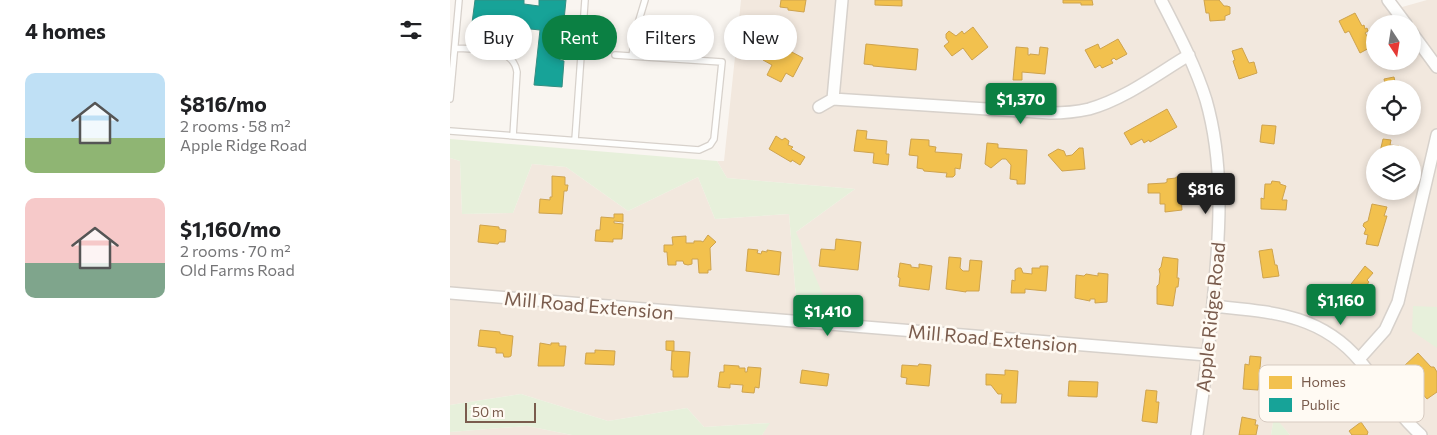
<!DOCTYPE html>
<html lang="en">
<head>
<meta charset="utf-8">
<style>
	body { margin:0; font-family:Commissioner,sans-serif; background:#f2f2f2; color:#202124; height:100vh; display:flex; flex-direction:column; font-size:19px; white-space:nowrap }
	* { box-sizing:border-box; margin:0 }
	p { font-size:16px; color:#757577 }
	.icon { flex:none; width:28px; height:28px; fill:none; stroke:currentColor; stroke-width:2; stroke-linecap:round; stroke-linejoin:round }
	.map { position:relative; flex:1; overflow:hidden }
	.details { display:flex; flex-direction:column; background:#fff; width:450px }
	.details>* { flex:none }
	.banner { position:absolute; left:15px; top:15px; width:475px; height:45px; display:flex; gap:10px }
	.needle { width:32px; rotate:168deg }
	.controls { position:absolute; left:916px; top:15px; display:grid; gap:10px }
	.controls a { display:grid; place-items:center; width:55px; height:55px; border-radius:50%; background:#fff; box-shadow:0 2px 8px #0003; font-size:25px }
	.scale { position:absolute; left:15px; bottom:12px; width:71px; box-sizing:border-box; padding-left:5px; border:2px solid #7a5c4d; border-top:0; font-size:14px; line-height:18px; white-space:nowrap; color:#7a5c4d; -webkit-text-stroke:4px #fffaf3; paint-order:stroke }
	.price { position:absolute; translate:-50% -42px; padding:0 11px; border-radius:5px; background:#0b8043; color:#fff; font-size:16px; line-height:32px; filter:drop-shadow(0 1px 2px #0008) }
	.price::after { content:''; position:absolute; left:50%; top:30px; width:15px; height:11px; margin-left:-8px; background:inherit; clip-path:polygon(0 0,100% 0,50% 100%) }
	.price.on { background:#222; color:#fff }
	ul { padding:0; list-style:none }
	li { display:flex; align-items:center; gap:15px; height:125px; padding:0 25px }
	li span { display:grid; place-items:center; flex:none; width:140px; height:100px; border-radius:10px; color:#555 }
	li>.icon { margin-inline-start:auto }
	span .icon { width:60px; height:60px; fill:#fffc; stroke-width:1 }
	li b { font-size:21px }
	h2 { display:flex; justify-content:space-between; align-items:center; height:60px; padding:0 25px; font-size:21px }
	.pill { padding:0 18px; border-radius:22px; background:#fff; box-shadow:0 2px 8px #0003; font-size:18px; line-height:45px }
	.pill.on { background:#0b8043; color:#fff }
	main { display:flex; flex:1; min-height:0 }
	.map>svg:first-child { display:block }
</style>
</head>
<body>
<main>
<section class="details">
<h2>4 homes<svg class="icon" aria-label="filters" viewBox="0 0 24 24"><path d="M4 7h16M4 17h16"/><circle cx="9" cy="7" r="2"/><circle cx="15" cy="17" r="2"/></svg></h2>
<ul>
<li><span style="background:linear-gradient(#bfe0f5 65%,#8fb573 0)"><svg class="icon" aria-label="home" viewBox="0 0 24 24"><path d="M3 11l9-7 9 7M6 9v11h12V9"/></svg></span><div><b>$816/mo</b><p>2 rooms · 58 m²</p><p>Apple Ridge Road</p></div></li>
<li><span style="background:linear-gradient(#f6c9c9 65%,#7fa58c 0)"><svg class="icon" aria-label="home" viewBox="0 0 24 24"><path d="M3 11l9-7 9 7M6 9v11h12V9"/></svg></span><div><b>$1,160/mo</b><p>2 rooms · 70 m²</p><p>Old Farms Road</p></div></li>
</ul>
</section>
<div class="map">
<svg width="987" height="435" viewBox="0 0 987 435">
	<rect width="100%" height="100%" fill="#f9f5f0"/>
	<path fill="#f2e8de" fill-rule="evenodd" d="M 291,0 L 945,0 L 945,9 L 977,0 L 987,0 L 987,435 L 840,435 L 824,417 L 821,435 L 312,435 L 319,423 L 254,427 L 237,408 L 158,421 L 71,394 L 0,405 L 0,158 L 10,161 L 12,214 L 63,213 L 82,164 L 116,167 L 178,211 L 248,177 L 265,219 L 339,214 L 348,322 L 346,232 L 405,189 L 277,178 L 267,161 L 274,161 ZM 925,24 L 962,24 L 962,61 L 925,61 ZM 925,89 L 962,89 L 962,126 L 925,126 ZM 925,154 L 962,154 L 962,191 L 925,191 Z
		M 77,426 L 122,435 L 0,435 L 0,432 Z"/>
	<path fill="#e7f0db" d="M 0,139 L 267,161 L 277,178 L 405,189 L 346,232 L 386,325 L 348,322 L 339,214 L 265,219 L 248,177 L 178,211 L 116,167 L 82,164 L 63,213 L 12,214 L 10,161 L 0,158 Z
		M 963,306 L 987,307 L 987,348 L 962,331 Z
		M 71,394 L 158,421 L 237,408 L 254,427 L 320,423 L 312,435 L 122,435 L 77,426 L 0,432 L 0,405 Z
		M 824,416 L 840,435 L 821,435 Z"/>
	<path fill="#f2c14e" stroke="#cea34e" d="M 331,0 L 356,0 L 354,12 L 338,10 L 338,8 L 330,7 Z
		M 425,0 L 452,0 L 452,6 L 425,5 Z
		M 613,0 L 642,0 L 643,5 L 631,5 L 631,3 L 613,3 Z
		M 754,0 L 769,0 L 774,6 L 777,6 L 780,7 L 780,14 L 775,16 L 775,20 L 760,21 L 759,13 L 756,13 Z
		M 905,13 L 912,26 L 914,25 L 915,29 L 917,28 L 918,31 L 915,33 L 918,37 L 923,37 L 925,42 L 923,46 L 910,53 L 899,31 L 895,33 L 889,21 Z
		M 523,27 L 538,47 L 522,60 L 513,48 L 502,56 L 494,46 L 499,42 L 496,38 L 496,34 L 499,31 L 506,36 L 512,31 L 514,34 Z
		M 668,39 L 677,54 L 666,60 L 664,58 L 661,60 L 663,63 L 652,68 L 650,65 L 645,68 L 635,50 L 648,44 L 650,49 Z
		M 323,42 L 353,58 L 343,77 L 336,73 L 331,82 L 317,75 L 322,65 L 313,60 Z
		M 416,44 L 468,49 L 466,70 L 423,66 L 423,65 L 414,64 Z
		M 566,47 L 578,48 L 578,55 L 580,55 L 580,54 L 589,55 L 590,47 L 598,48 L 595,74 L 572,72 L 572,80 L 563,80 Z
		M 792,48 L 799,63 L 804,62 L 807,73 L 789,79 L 783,61 L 785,60 L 782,51 Z
		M 944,77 L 946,86 L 950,85 L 951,89 L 936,89 L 934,79 Z
		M 717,109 L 727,127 L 700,142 L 699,140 L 694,143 L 692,139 L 681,145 L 674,133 Z
		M 812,125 L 826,126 L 824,144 L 810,142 Z
		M 407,130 L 417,131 L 416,139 L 437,141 L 436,154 L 439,154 L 438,165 L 423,163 L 424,153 L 404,151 Z
		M 326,136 L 332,140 L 335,138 L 339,141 L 338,145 L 343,147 L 341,149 L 355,157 L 350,165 L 342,160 L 341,162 L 319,149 Z
		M 461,139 L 479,140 L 479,146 L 486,147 L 485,152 L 512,154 L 510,169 L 505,168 L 505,175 L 503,177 L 496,177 L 497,173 L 474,171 L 473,169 L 467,168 L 468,156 L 459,155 Z
		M 933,139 L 941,140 L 940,145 L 949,146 L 948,154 L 930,152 Z
		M 537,143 L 548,144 L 548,148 L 577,150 L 575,184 L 567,184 L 567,180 L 560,179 L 561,165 L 556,159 L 552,159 L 541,168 L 535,164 Z
		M 629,148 L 633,148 L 635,169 L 612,171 L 598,155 L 608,149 L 614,151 L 616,156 L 622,155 Z
		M 102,176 L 115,177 L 115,185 L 118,185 L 117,191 L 114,191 L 112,214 L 89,213 L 90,199 L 100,200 L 100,197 L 102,197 Z
		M 726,177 L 735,177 L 735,190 L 733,190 L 733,197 L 731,197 L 732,210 L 715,212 L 715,204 L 710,204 L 710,193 L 698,193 L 698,184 L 715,183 L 717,182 L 717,179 L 726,178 Z
		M 822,181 L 830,182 L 830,184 L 836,186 L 832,200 L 837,200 L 836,210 L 811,209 L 811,198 L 814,199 L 815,184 L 821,184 Z
		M 922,204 L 937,207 L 934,216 L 937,216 L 928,246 L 916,244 L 918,235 L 914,234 L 916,229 L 913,226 L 914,223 L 918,221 Z
		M 164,214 L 173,214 L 173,222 L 164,221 L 164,223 L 173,224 L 172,239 L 163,239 L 163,242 L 145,241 L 146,230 L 150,230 L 151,217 L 164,218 Z
		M 30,225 L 49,227 L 49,229 L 56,230 L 55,242 L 49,242 L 48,244 L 28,242 Z
		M 258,235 L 266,242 L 260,248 L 261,270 L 258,270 L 258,273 L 249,273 L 248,259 L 242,259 L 242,264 L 238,265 L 234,264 L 233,261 L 226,261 L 226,265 L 218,265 L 217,252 L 214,252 L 214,245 L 223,245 L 222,237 L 236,236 L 236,243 L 244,243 L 244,241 L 251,241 L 253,242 Z
		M 386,239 L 411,242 L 408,270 L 369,266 L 371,249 L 385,250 Z
		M 298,249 L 308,250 L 307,253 L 311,254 L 312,251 L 317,252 L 317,250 L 331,252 L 329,275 L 296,271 Z
		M 822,249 L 825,265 L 827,265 L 829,276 L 813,278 L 809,251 Z
		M 499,257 L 511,258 L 510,268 L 513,271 L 519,271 L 520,260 L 532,261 L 529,291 L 516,291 L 516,292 L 496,289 Z
		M 713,257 L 728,259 L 727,278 L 729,278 L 728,287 L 726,287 L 723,306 L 707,304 L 707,286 L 709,284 L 710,274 L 709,269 L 711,267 Z
		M 450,263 L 461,265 L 461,267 L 469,268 L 469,264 L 482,266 L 479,290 L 449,286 L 450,278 L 448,277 Z
		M 590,266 L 598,266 L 596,291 L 575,289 L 575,293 L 561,293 L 562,280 L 565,281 L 565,270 L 568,268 L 571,268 L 573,273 L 582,274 L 582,268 L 590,268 Z
		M 915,266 L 923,273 L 917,280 L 919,282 L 909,296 L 898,288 Z
		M 648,273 L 658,274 L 657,302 L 645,303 L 645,299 L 640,299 L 640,301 L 625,298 L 626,275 L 634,276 L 636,274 L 648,276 Z
		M 894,288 L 905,298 L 898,307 L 886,298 Z
		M 30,330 L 50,332 L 50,334 L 63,336 L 61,356 L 59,357 L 54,357 L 53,353 L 46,353 L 46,348 L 28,346 Z
		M 216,341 L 224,341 L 224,351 L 216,350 Z
		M 90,343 L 101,345 L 101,343 L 109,343 L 109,346 L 116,346 L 114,366 L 88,366 Z
		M 145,350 L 165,351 L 164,365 L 135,364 L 136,353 L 145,353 Z
		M 222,351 L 240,352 L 238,377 L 223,377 L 223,370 L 221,370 Z
		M 968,353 L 981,367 L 984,367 L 987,372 L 987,392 L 977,399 L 970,391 L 972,389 L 964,379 L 966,377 L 962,374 L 959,377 L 953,370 L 954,369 L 953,367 Z
		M 800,356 L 811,357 L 808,390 L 793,389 L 795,364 L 799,365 Z
		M 469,364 L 481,365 L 479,386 L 456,384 L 457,378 L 451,377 L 452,365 L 468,366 Z
		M 274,365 L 289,366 L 289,368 L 295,368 L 295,372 L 297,372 L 298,367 L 311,368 L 309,388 L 305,387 L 304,393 L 292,392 L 293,385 L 280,384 L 280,388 L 268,387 L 270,372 L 274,372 Z
		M 352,370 L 379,374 L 377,386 L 350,383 Z
		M 555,370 L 568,371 L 566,403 L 551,403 L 552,394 L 548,394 L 541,385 L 536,385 L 536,374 L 555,375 Z
		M 619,381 L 648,382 L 647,397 L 618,396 Z
		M 696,390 L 707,391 L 706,402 L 709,402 L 707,423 L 692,421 Z
		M 792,417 L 806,420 L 805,425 L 808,425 L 806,435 L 789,435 Z
		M 911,422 L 918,432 L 917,435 L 902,435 L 899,431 Z"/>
	<path fill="#17a398" stroke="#358e82" d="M 25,0 L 74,0 L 74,4 L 89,6 L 89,0 L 116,0 L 110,60 L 114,61 L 112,87 L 84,85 L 90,30 L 22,23 Z
		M 227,25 L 242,25 L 241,31 L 252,31 L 251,44 L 239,44 L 239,41 L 227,40 Z"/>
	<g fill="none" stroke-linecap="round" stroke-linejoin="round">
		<defs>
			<path id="service" d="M 5,48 C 26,50 63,45 67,72 L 63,136
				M 182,56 L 186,30 L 195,0
				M 0,99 L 9,0
				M 0,131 L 249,150 L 260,145 L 264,139 L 272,62 L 165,55
				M 125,140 L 135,0"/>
			<path id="minor" d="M 711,0 C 728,33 745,65 756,100 C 774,163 770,228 764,292 C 760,340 754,388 747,435
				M 938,0 L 956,24
				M 962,33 L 987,67
				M 383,99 L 600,113 C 613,113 626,112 639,109 C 675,99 707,74 739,55
				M 369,107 L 383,99 L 392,0
				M 0,293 L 757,355
				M 763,306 C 819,312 870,313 910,361 C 930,385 947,414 971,435
				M 909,359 L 935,330 L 948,302 L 987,135"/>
		</defs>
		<use href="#service" stroke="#d7d1cb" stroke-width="8"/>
		<use href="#minor" stroke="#d7d1cb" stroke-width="14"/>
		<use href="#service" stroke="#fefefd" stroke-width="5.5"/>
		<use href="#minor" stroke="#fefefd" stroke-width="11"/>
	</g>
	<g text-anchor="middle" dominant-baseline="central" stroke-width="5" stroke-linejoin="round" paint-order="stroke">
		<g font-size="19" fill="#7a5c4d" stroke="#fffaf3">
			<text transform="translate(139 305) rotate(5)">Mill Road Extension</text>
			<text transform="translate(760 317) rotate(-84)">Apple Ridge Road</text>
			<text transform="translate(543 338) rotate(5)">Mill Road Extension</text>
		</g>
	</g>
	<rect x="809" y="365" width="165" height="57" rx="8" fill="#fffaf3" stroke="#d7cbc1" stroke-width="1"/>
	<rect x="819" y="376" width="23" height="13" fill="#f2c14e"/>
	<rect x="819" y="398" width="23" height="14" fill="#17a398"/>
	<g font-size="14" fill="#7a5c4d">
		<text x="851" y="387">Homes</text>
		<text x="851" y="410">Public</text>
	</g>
</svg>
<div class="controls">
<a><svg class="needle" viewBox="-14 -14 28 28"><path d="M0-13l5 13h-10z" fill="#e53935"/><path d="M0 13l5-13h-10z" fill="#757577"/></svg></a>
<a><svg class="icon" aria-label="locate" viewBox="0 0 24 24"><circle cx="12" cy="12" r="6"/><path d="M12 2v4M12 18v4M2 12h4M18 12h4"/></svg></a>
<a><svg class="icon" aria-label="layers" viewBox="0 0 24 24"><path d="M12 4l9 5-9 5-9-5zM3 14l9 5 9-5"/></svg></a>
</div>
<div class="scale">50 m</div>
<b class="price" style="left:571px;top:125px">$1,370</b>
<b class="price on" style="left:756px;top:215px">$816</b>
<b class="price" style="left:891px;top:326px">$1,160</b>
<b class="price" style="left:378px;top:337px">$1,410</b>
<div class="banner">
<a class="pill">Buy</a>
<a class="pill on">Rent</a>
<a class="pill">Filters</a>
<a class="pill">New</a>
</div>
</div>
</main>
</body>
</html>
